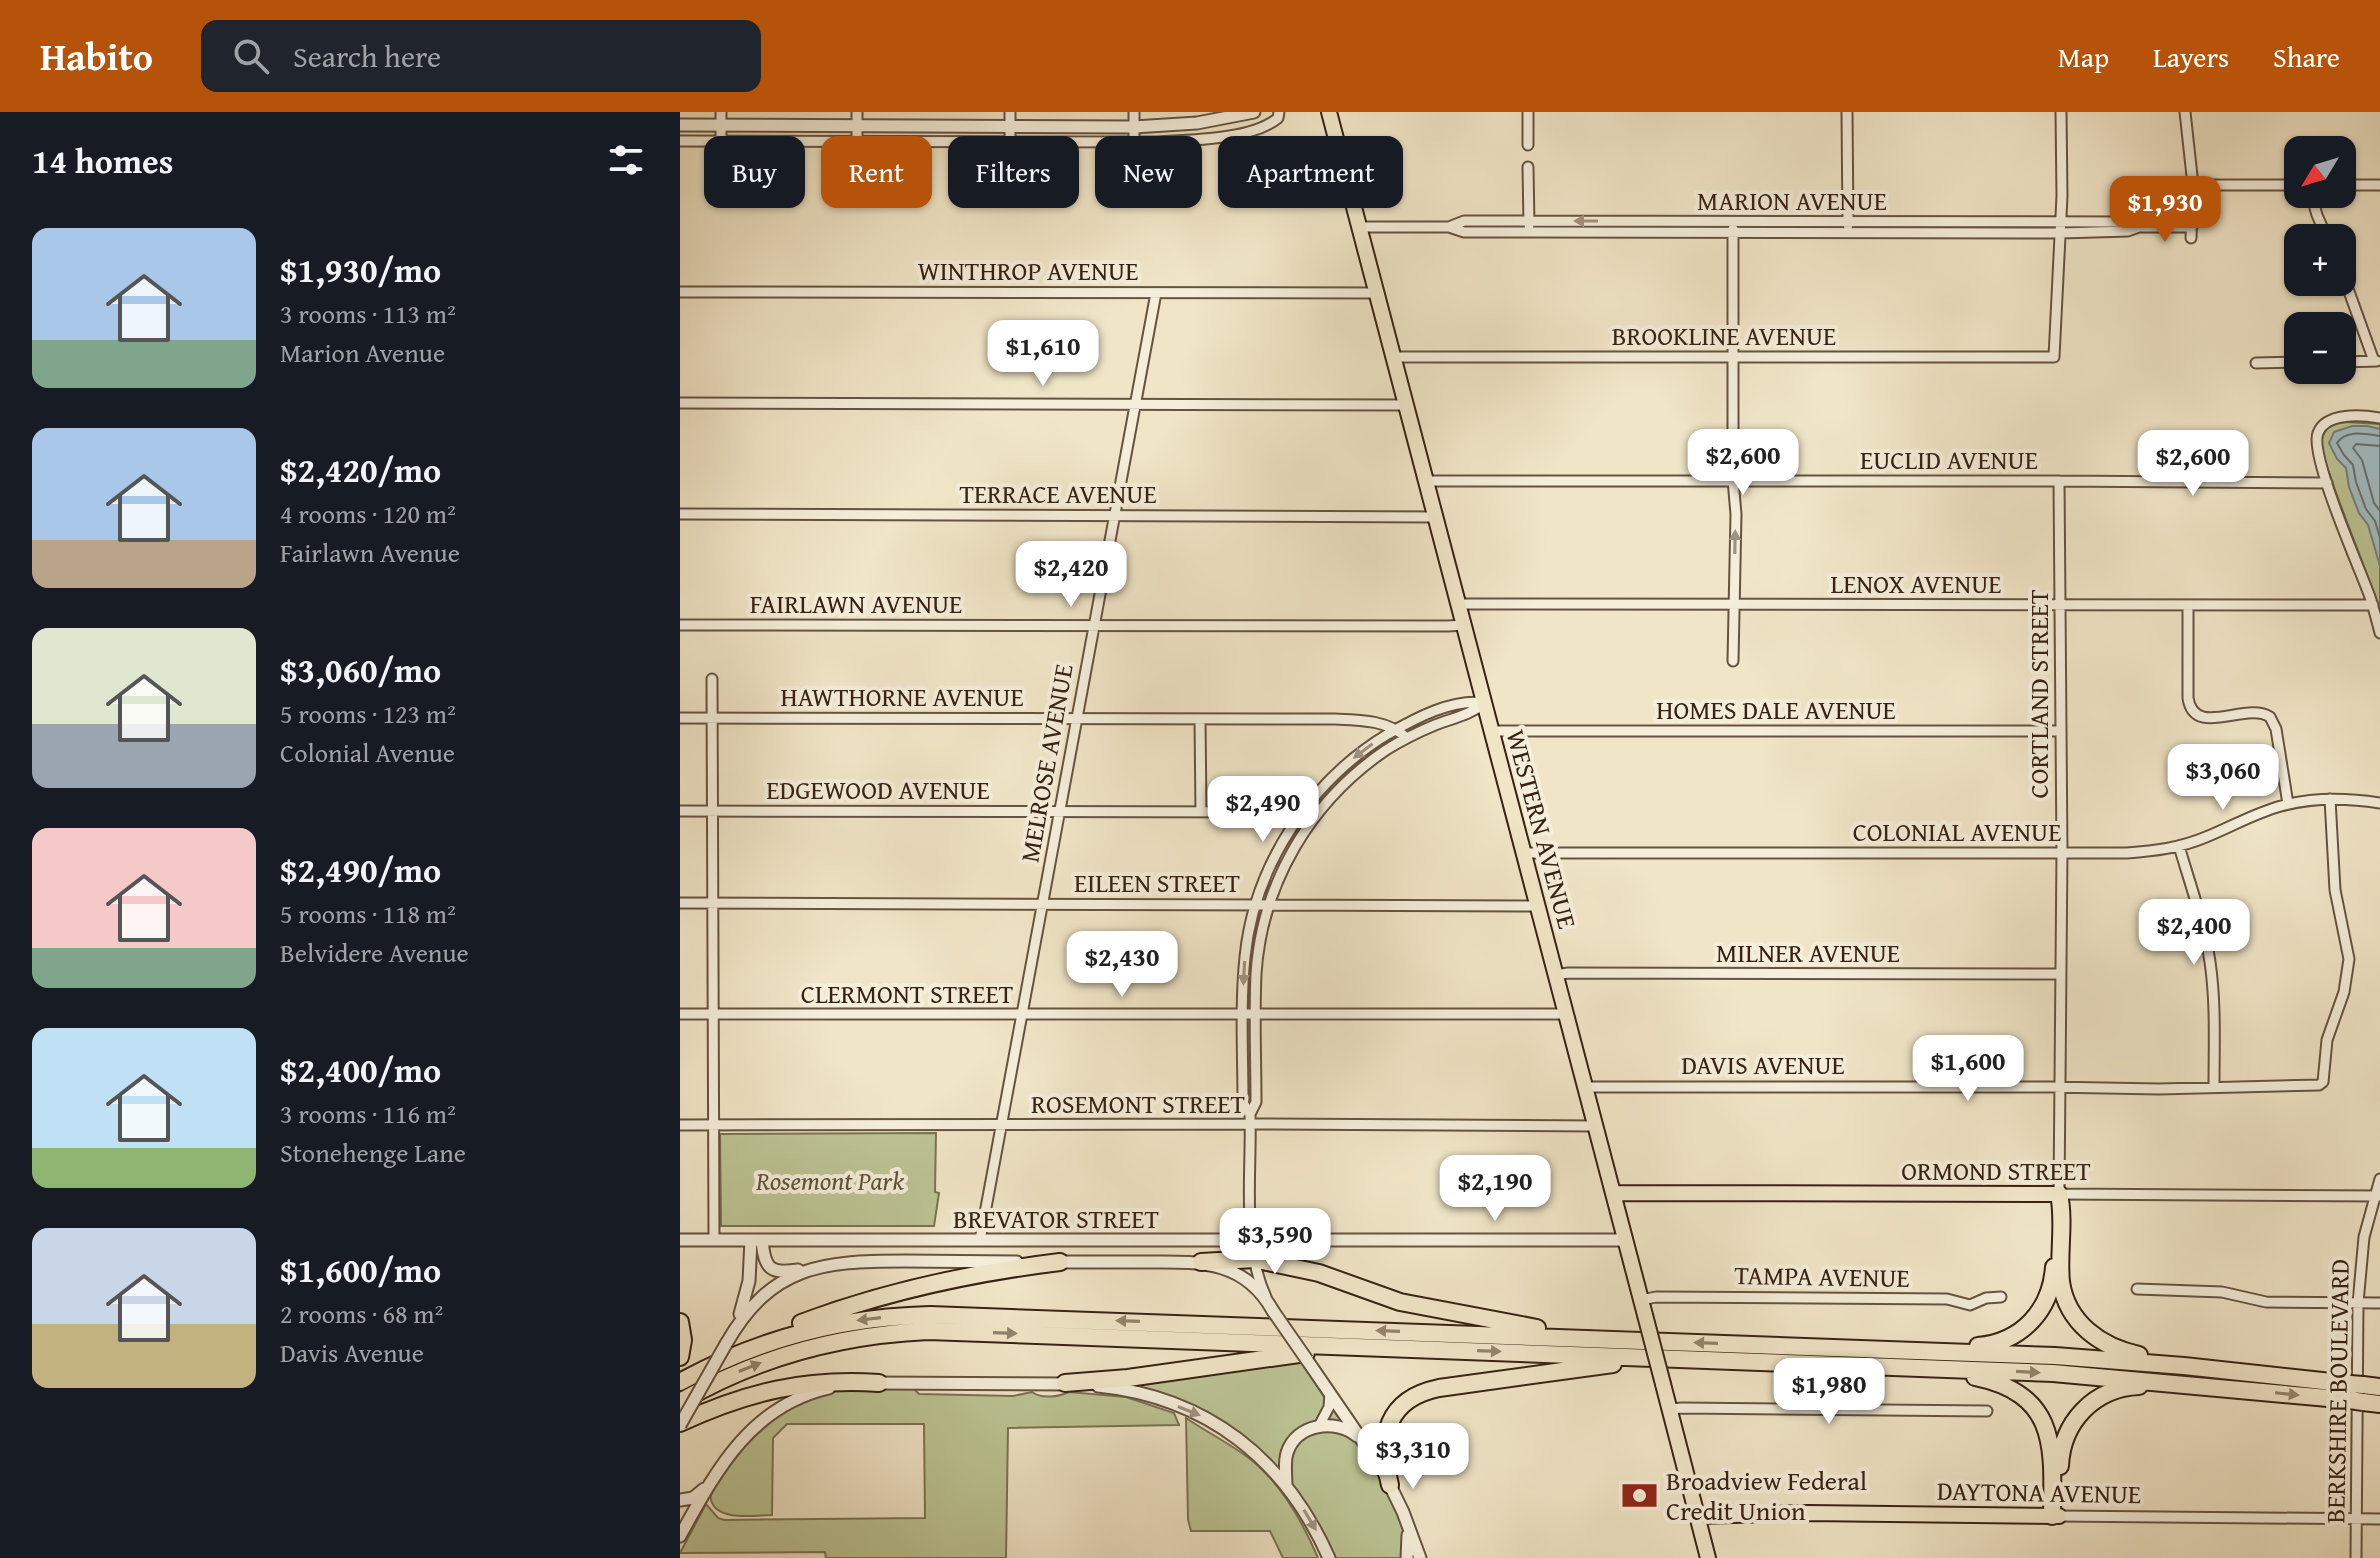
<!DOCTYPE html>
<html lang="en">
<head>
<meta charset="utf-8">
<style>
	body { margin:0; font-family:"Gentium Book Plus",serif; background:#20242c; color:#f1f3f6; height:100vh; display:flex; flex-direction:column; font-size:30px; white-space:nowrap }
	* { box-sizing:border-box; margin:0 }
	p { font-size:26px; color:#9ea1a6 }
	.icon { flex:none; width:44px; height:44px; fill:none; stroke:currentColor; stroke-width:2; stroke-linecap:round; stroke-linejoin:round }
	.map { position:relative; flex:1; overflow:hidden }
	.sheet { display:flex; flex-direction:column; background:#171b24; width:680px }
	.sheet>* { flex:none }
	.guide { position:absolute; left:24px; top:24px; width:760px; height:72px; display:flex; gap:16px }
	.needle { width:52px; rotate:232deg }
	.fabs { position:absolute; left:1604px; top:24px; display:grid; gap:16px }
	.fabs a { display:grid; place-items:center; width:72px; height:72px; border-radius:16px; background:#171b24; box-shadow:0 2px 6px #0004; font-size:40px }
	.price { position:absolute; translate:-50% -68px; padding:0 18px; border-radius:16px; background:#fff; color:#222; font-size:26px; line-height:52px; filter:drop-shadow(0 2px 4px #0008) }
	.price::after { content:''; position:absolute; left:50%; top:48px; width:24px; height:18px; margin-left:-12px; background:inherit; clip-path:polygon(0 0,100% 0,50% 100%) }
	.price.selected { background:#b45309; color:#fff }
	ul { padding:0; list-style:none }
	li { display:flex; align-items:center; gap:24px; height:200px; padding:0 32px }
	li span { display:grid; place-items:center; flex:none; width:224px; height:160px; border-radius:16px; color:#555 }
	li>.icon { margin-inline-start:auto }
	span .icon { width:96px; height:96px; fill:#fffc; stroke-width:1 }
	li b { font-size:34px }
	h2 { display:flex; justify-content:space-between; align-items:center; height:96px; padding:0 32px; font-size:34px }
	.tag { padding:0 28px; border-radius:16px; background:#171b24; box-shadow:0 2px 6px #0004; font-size:28px; line-height:72px }
	.tag.selected { background:#b45309; color:#fff }
	header { display:flex; align-items:center; gap:48px; box-sizing:border-box; height:112px; padding:0 40px; background:#b45309; color:#fff }
	header strong { font-size:38px }
	nav { display:flex; gap:44px; margin-inline-start:auto; font-size:28px }
	.search { width:560px; height:72px; background:#20242c; display:flex; align-items:center; gap:20px; box-sizing:border-box; padding:0 28px; border-radius:16px; color:#9ea1a6; font-size:30px }
	main { display:flex; flex:1; min-height:0 }
	.map>svg:first-child { display:block }
</style>
</head>
<body>
<header>
<strong>Habito</strong>
<div class="search"><svg class="icon" aria-label="search" viewBox="0 0 24 24"><circle cx="10" cy="10" r="6"/><path d="M15 15l6 6"/></svg>Search here</div>
<nav><a>Map</a><a>Layers</a><a>Share</a></nav>
</header>
<main>
<section class="sheet">
<h2>14 homes<svg class="icon" aria-label="filters" viewBox="0 0 24 24"><path d="M4 7h16M4 17h16"/><circle cx="9" cy="7" r="2"/><circle cx="15" cy="17" r="2"/></svg></h2>
<ul>
<li><span style="background:linear-gradient(#a9c7e8 70%,#7fa58c 0)"><svg class="icon" aria-label="home" viewBox="0 0 24 24"><path d="M3 11l9-7 9 7M6 9v11h12V9"/></svg></span><div><b>$1,930/mo</b><p>3 rooms · 113 m²</p><p>Marion Avenue</p></div></li>
<li><span style="background:linear-gradient(#a9c7e8 70%,#b9a48a 0)"><svg class="icon" aria-label="home" viewBox="0 0 24 24"><path d="M3 11l9-7 9 7M6 9v11h12V9"/></svg></span><div><b>$2,420/mo</b><p>4 rooms · 120 m²</p><p>Fairlawn Avenue</p></div></li>
<li><span style="background:linear-gradient(#dfe7d0 60%,#9aa5b1 0)"><svg class="icon" aria-label="home" viewBox="0 0 24 24"><path d="M3 11l9-7 9 7M6 9v11h12V9"/></svg></span><div><b>$3,060/mo</b><p>5 rooms · 123 m²</p><p>Colonial Avenue</p></div></li>
<li><span style="background:linear-gradient(#f6c9c9 75%,#7fa58c 0)"><svg class="icon" aria-label="home" viewBox="0 0 24 24"><path d="M3 11l9-7 9 7M6 9v11h12V9"/></svg></span><div><b>$2,490/mo</b><p>5 rooms · 118 m²</p><p>Belvidere Avenue</p></div></li>
<li><span style="background:linear-gradient(#bfe0f5 75%,#8fb573 0)"><svg class="icon" aria-label="home" viewBox="0 0 24 24"><path d="M3 11l9-7 9 7M6 9v11h12V9"/></svg></span><div><b>$2,400/mo</b><p>3 rooms · 116 m²</p><p>Stonehenge Lane</p></div></li>
<li><span style="background:linear-gradient(#c9d6e8 60%,#c2b280 0)"><svg class="icon" aria-label="home" viewBox="0 0 24 24"><path d="M3 11l9-7 9 7M6 9v11h12V9"/></svg></span><div><b>$1,600/mo</b><p>2 rooms · 68 m²</p><p>Davis Avenue</p></div></li>
</ul>
</section>
<div class="map">
<svg width="1700" height="1446" viewBox="0 0 1700 1446">
	<rect width="100%" height="100%" fill="#f0e5c7"/>
	<filter id="stains"><feTurbulence type="fractalNoise" baseFrequency=".0025" numOctaves="4"/><feColorMatrix values="0 0 0 0 .2 0 0 0 0 .09 0 0 0 0 .02 0 0 0 .5 -.17"/></filter>
	<radialGradient id="worn" r=".72"><stop offset=".6" stop-color="#630" stop-opacity="0"/><stop offset="1" stop-color="#630" stop-opacity=".3"/></radialGradient>
	<path fill="#bcc494" stroke="#7a7354" stroke-width="2" d="M 1666,310 L 1700,312 L 1700,500 C 1686,456 1667,413 1652,369 C 1648,357 1640,340 1642,327 C 1645,314 1655,311 1666,310 Z
		M 256,1021 L 255,1080 L 259,1081 L 254,1114 L 41,1114 L 40,1022 Z
		M 619,1247 L 663,1312 L 686,1333 L 740,1446 L 648,1446 L 590,1354 L 503,1290 L 452,1272 Z
		M 161,1274 L 233,1276 L 239,1282 L 333,1284 L 352,1280 C 361,1287 379,1285 389,1280 L 446,1285 L 494,1301 L 499,1313 L 328,1316 L 326,1446 L 146,1446 L 145,1440 L 0,1441 L 26,1392 L 38,1406 L 44,1408 L 245,1406 L 244,1312 L 107,1312 L 93,1326 L 92,1403 C 75,1403 37,1410 31,1388 C 30,1382 31,1373 32,1367 L 99,1298 Z
		M 506,1306 C 528,1321 555,1334 575,1351 C 603,1375 624,1413 638,1446 L 603,1446 L 590,1419 L 511,1419 L 508,1407 Z"/>
	<path fill="#a1bcc1" stroke="#777e7b" stroke-width="2" d="M 1672,314 L 1687,314 L 1700,317 L 1700,454 L 1688,413 L 1679,401 L 1669,375 L 1666,356 L 1657,347 L 1649,331 L 1654,320 Z"/>
	<g fill="none" stroke-linecap="round" stroke-linejoin="round">
		<path stroke="#6c6f6a" stroke-width="2" d="M 1700,324 C 1686,322 1666,317 1657,331 L 1664,343 L 1673,353 L 1676,370 L 1686,397 L 1695,409 L 1700,426
			M 1700,334 L 1676,332 L 1673,336 L 1682,348 L 1694,391 L 1700,399"/>
		<defs>
			<path id="minor" d="M 41,0 L 41,29
				M 177,0 L 177,29
				M 330,0 L 330,30
				M 454,0 L 454,30
				M 848,0 L 848,33
				M 1167,0 L 1168,113
				M 1505,0 L 1513,73 L 1511,126
				M 0,29 L 475,30 C 509,28 572,28 598,6 L 599,0
				M 848,55 L 849,113
				M 1513,73 L 1618,73
				M 1662,73 L 1700,73
				M 1631,82 L 1637,103 L 1647,126
				M 679,115 L 769,115 L 784,109 L 849,109 L 1447,110 L 1459,115
				M 769,115 L 784,120 L 1381,121 L 1448,119 L 1459,115 L 1512,115
				M 1662,160 L 1694,249
				M 0,180 L 697,181
				M 713,245 L 1374,245 L 1382,84 L 1381,0
				M 1662,250 L 1697,249
				M 1576,251 L 1618,250
				M 0,291 L 726,293
				M 1700,306 C 1682,303 1646,300 1638,321 C 1629,343 1680,457 1690,485 C 1694,497 1697,509 1700,521
				M 746,369 L 1379,369 L 1647,371
				M 1379,369 L 1382,740 L 1379,1082 L 1700,1084
				M 0,402 L 755,405
				M 778,492 L 1693,493
				M 1508,493 L 1508,586 C 1514,627 1566,589 1590,605 L 1596,617 L 1608,692
				M 0,513 L 768,514 L 784,513
				M 1053,549 L 1056,402 L 1053,368 L 1053,117
				M 32,567 L 34,1128
				M 0,606 L 655,607 C 681,608 707,608 727,626
				M 520,607 L 521,700
				M 812,619 L 1380,619
				M 0,699 L 622,700 L 635,703
				M 1499,734 C 1510,772 1524,810 1530,850 C 1536,891 1534,933 1534,975
				M 844,741 L 1447,741 C 1474,739 1500,736 1526,725 C 1551,715 1575,701 1601,694 C 1634,685 1667,686 1700,691
				M 0,791 L 858,794
				M 876,863 L 888,861 L 1379,862
				M 0,902 L 886,902
				M 905,975 L 1370,975 L 1479,977 L 1639,973 L 1643,970 L 1647,928 L 1664,880 L 1669,847 L 1655,778 L 1650,687
				M 570,1002 L 563,991 C 563,942 560,893 565,845 C 574,754 630,669 708,622 C 736,606 773,586 805,591
				M 0,1013 L 571,1012 L 915,1014
				M 300,1128 L 476,181
				M 1457,1177 L 1542,1180 L 1586,1190 L 1700,1191
				M 586,1185 C 561,1131 572,1059 570,1002 L 576,990 C 576,948 574,905 576,862 C 582,770 631,689 706,638 C 722,628 738,620 755,613 C 773,606 790,603 805,591
				M 961,1188 L 976,1185 L 1267,1187 L 1290,1193 L 1306,1186 L 1321,1185
				M 989,1297 L 1002,1296 L 1307,1299
				M 639,1314 L 649,1295 L 650,1281
				M 1379,1404 L 1700,1407
				M 1676,1446 L 1678,1191 L 1684,1125 L 1700,1067"/>
			<path id="tertiary" d="M 0,13 L 454,15 L 517,11 L 574,0
				M 0,1128 L 945,1128
				M 82,1129 C 85,1157 90,1162 118,1158
				M 374,1150 C 403,1150 432,1150 462,1150 C 514,1150 563,1145 593,1199
				M 60,1202 L 69,1169 L 71,1128
				M 46,1232 C 91,1153 142,1149 225,1149 C 262,1149 300,1150 337,1150
				M 627,1248 L 703,1359 L 723,1400 L 740,1446
				M 194,1271 L 389,1272
				M 418,1274 C 527,1285 605,1347 649,1446
				M 606,1374 C 606,1363 604,1351 607,1341 C 616,1312 655,1306 677,1324
				M 0,1388 L 13,1386 L 24,1377
				M 0,1424 C 36,1359 70,1294 149,1276
				M 727,1446 L 728,1423"/>
			<path id="primary" d="M 649,0 L 965,1203
				M 933,1081 L 1379,1082
				M 983,1272 L 1028,1446
				M 1017,1404 L 1128,1401 L 1379,1404"/>
			<path id="motorway" d="M 1379,1082 C 1385,1111 1378,1141 1381,1170 C 1387,1211 1421,1235 1459,1243
				M 521,1150 L 575,1147 L 587,1150 L 639,1161 L 720,1190 L 857,1216
				M 0,1210 L 3,1228 L 0,1245
				M 121,1211 C 206,1179 290,1161 380,1150
				M 1298,1234 C 1342,1230 1371,1198 1374,1155
				M 1295,1265 C 1378,1282 1373,1335 1372,1404
				M 0,1270 C 78,1227 161,1205 250,1203 L 1375,1244 L 1504,1254 L 1670,1272
				M 385,1271 L 448,1266 L 626,1241
				M 1683,1273 L 1700,1275
				M 0,1290 C 77,1245 160,1223 248,1219 L 1373,1261 L 1670,1288
				M 1683,1290 L 1700,1292
				M 0,1311 C 67,1280 125,1266 199,1271
				M 1380,1354 C 1382,1310 1414,1276 1459,1274
				M 710,1373 C 698,1325 706,1287 759,1276 L 933,1252"/>
		</defs>
		<use href="#minor" stroke="#655340" stroke-width="13"/>
		<use href="#tertiary" stroke="#655340" stroke-width="15"/>
		<use href="#primary" stroke="#372213" stroke-width="18"/>
		<use href="#motorway" stroke="#372213" stroke-width="20"/>
		<use href="#minor" stroke="#f5eedb" stroke-width="9"/>
		<use href="#tertiary" stroke="#f5eedb" stroke-width="11"/>
		<use href="#primary" stroke="#f0e5c7" stroke-width="14"/>
		<use href="#motorway" stroke="#f0e5c7" stroke-width="16"/>
		<defs>
			<path id="tertiary-bridge" d="M 593,1199 L 627,1248
				M 0,1313 L 46,1232"/>
			<path id="primary-bridge" d="M 965,1203 L 983,1272"/>
			<path id="motorway-bridge" d="M 1670,1272 L 1683,1273
				M 1670,1288 L 1683,1290"/>
		</defs>
		<use href="#tertiary-bridge" stroke="#655340" stroke-width="15" stroke-linecap="butt"/>
		<use href="#primary-bridge" stroke="#372213" stroke-width="18" stroke-linecap="butt"/>
		<use href="#motorway-bridge" stroke="#372213" stroke-width="20" stroke-linecap="butt"/>
		<use href="#tertiary-bridge" stroke="#f5eedb" stroke-width="11"/>
		<use href="#primary-bridge" stroke="#f0e5c7" stroke-width="14"/>
		<use href="#motorway-bridge" stroke="#f0e5c7" stroke-width="16"/>
	</g>
	<defs><path id="oneway-solid" d="M-6-.8H1V-3.2L6.5 0L1 3.2V.8H-6Z" transform="scale(2)"/></defs>
	<g fill="#a09281">
		<use href="#oneway-solid" transform="translate(906 109) rotate(-180)"/>
		<use href="#oneway-solid" transform="translate(1055 430) rotate(-89)"/>
		<use href="#oneway-solid" transform="translate(683 639) rotate(143)"/>
		<use href="#oneway-solid" transform="translate(564 861) rotate(93)"/>
		<use href="#oneway-solid" transform="translate(509 1299) rotate(22)"/>
		<use href="#oneway-solid" transform="translate(630 1408) rotate(59)"/>
	</g>
	<g fill="#94846d">
		<use href="#oneway-solid" transform="translate(189 1207) rotate(173)"/>
		<use href="#oneway-solid" transform="translate(448 1209) rotate(-178)"/>
		<use href="#oneway-solid" transform="translate(708 1219) rotate(-178)"/>
		<use href="#oneway-solid" transform="translate(325 1221) rotate(2)"/>
		<use href="#oneway-solid" transform="translate(1026 1231) rotate(-178)"/>
		<use href="#oneway-solid" transform="translate(809 1239) rotate(2)"/>
		<use href="#oneway-solid" transform="translate(70 1255) rotate(-22)"/>
		<use href="#oneway-solid" transform="translate(1348 1260) rotate(3)"/>
		<use href="#oneway-solid" transform="translate(1607 1282) rotate(6)"/>
	</g>
	<defs>
		<symbol id="bank-bare" viewBox="-9 -9 18 18"><path d="M-6-4H6V4H-6ZM0-2.3a2.3 2.3 0 1 0 0 4.6a2.3 2.3 0 1 0 0-4.6Z" fill="#8f2418" stroke="#f5eedb" stroke-width="2.5" paint-order="stroke"/></symbol>
	</defs>
	<g fill-rule="evenodd">
		<use href="#bank-bare" x="934" y="1358" width="51" height="51"/>
	</g>
	<g text-anchor="middle" dominant-baseline="central" stroke-width="8" stroke-linejoin="round" paint-order="stroke">
		<g font-size="26" fill="#372213" stroke="#f5eedb">
			<text x="1112" y="88">MARION AVENUE</text>
			<text x="348" y="158">WINTHROP AVENUE</text>
			<text x="1044" y="223">BROOKLINE AVENUE</text>
			<text x="1269" y="347">EUCLID AVENUE</text>
			<text x="378" y="381">TERRACE AVENUE</text>
			<text x="1236" y="471">LENOX AVENUE</text>
			<text x="176" y="491">FAIRLAWN AVENUE</text>
			<text transform="translate(1358 582) rotate(-90)">CORTLAND STREET</text>
			<text x="222" y="584">HAWTHORNE AVENUE</text>
			<text x="1096" y="597">HOMES DALE AVENUE</text>
			<text transform="translate(366 651) rotate(-80)">MELROSE AVENUE</text>
			<text x="198" y="677">EDGEWOOD AVENUE</text>
			<text transform="translate(862 717) rotate(75)">WESTERN AVENUE</text>
			<text x="1277" y="719">COLONIAL AVENUE</text>
			<text x="477" y="770">EILEEN STREET</text>
			<text x="1128" y="840">MILNER AVENUE</text>
			<text x="227" y="881">CLERMONT STREET</text>
			<text x="1083" y="952">DAVIS AVENUE</text>
			<text x="458" y="991">ROSEMONT STREET</text>
			<text x="1316" y="1058">ORMOND STREET</text>
			<text x="376" y="1106">BREVATOR STREET</text>
			<text transform="translate(1142 1164) rotate(1)">TAMPA AVENUE</text>
			<text transform="translate(1657 1279) rotate(-89)">BERKSHIRE BOULEVARD</text>
			<text transform="translate(1359 1380) rotate(1)">DAYTONA AVENUE</text>
		</g>
		<g font-size="26" font-style="italic" fill="#5f533a" stroke="#f5eedb">
			<text x="150" y="1068">Rosemont Park</text>
		</g>
		<g font-size="26" fill="#372213" stroke="#f5eedb" text-anchor="start">
			<text x="986" y="1368">Broadview Federal<tspan x="986" dy="30">Credit Union</tspan></text>
		</g>
	</g>
	<rect width="100%" height="100%" filter="url(#stains)"/>
	<rect width="100%" height="100%" fill="url(#worn)"/>
</svg>
<div class="fabs">
<a><svg class="needle" viewBox="-14 -14 28 28"><path d="M0-13l5 13h-10z" fill="#e53935"/><path d="M0 13l5-13h-10z" fill="#9ea1a6"/></svg></a>
<a>+</a>
<a>−</a>
</div>
<b class="price selected" style="left:1485px;top:132px">$1,930</b>
<b class="price" style="left:363px;top:276px">$1,610</b>
<b class="price" style="left:1063px;top:385px">$2,600</b>
<b class="price" style="left:1513px;top:386px">$2,600</b>
<b class="price" style="left:391px;top:497px">$2,420</b>
<b class="price" style="left:1543px;top:700px">$3,060</b>
<b class="price" style="left:583px;top:732px">$2,490</b>
<b class="price" style="left:1514px;top:855px">$2,400</b>
<b class="price" style="left:442px;top:887px">$2,430</b>
<b class="price" style="left:1288px;top:991px">$1,600</b>
<b class="price" style="left:815px;top:1111px">$2,190</b>
<b class="price" style="left:595px;top:1164px">$3,590</b>
<b class="price" style="left:1149px;top:1314px">$1,980</b>
<b class="price" style="left:733px;top:1379px">$3,310</b>
<div class="guide">
<a class="tag">Buy</a>
<a class="tag selected">Rent</a>
<a class="tag">Filters</a>
<a class="tag">New</a>
<a class="tag">Apartment</a>
</div>
</div>
</main>
</body>
</html>
